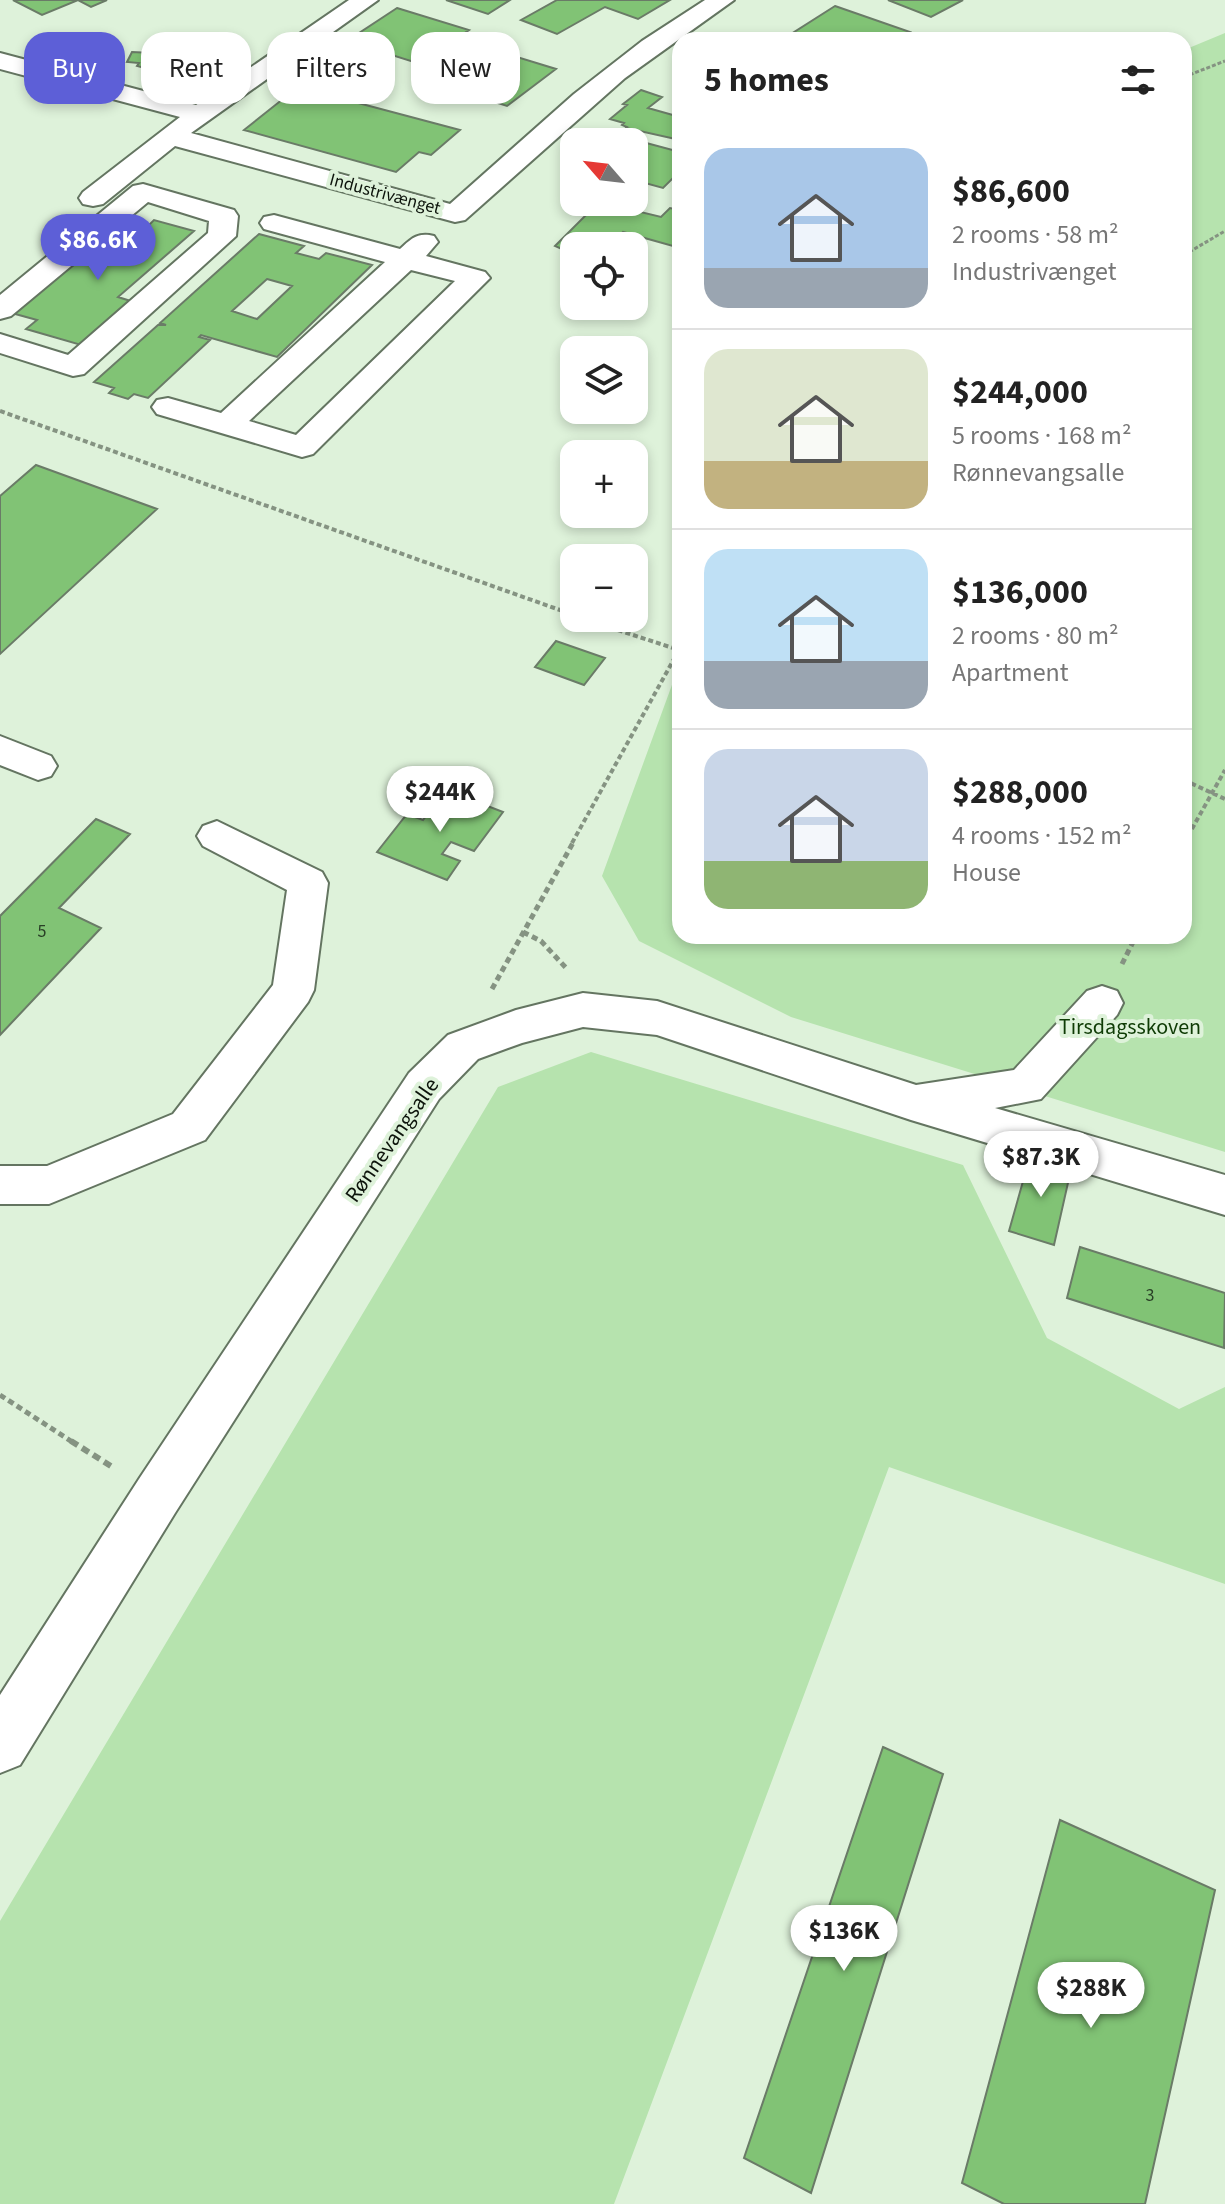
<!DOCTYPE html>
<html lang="en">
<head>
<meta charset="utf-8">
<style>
	body { margin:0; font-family:"Source Sans 3",sans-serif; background:#f6f6f6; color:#222; height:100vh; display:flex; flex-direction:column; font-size:30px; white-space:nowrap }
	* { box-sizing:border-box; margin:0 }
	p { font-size:26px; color:#767676 }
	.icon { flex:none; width:44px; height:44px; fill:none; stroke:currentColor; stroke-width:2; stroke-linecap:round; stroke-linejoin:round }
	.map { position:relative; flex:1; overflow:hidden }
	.sheet { position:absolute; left:672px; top:32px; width:520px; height:912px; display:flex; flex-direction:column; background:#fff; border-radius:24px; box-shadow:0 4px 12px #0003 }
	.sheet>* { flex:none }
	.hud { position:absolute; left:24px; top:32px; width:528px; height:72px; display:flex; gap:16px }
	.needle { width:52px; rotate:298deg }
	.tools { position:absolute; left:560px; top:128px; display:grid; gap:16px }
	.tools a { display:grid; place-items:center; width:88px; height:88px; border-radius:16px; background:#fff; box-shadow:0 4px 12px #0003; font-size:40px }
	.price { position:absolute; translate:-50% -68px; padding:0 18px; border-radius:28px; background:#fff; color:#222; font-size:26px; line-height:52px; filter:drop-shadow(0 2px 4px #0008) }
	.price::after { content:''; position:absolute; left:50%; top:48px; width:24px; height:18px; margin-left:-12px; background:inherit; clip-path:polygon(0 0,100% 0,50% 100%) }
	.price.on { background:#5d5fd7; color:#fff }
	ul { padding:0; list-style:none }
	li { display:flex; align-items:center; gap:24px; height:200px; padding:0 32px }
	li+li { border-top:2px solid #e0e0e0 }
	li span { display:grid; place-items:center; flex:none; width:224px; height:160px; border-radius:24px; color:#555 }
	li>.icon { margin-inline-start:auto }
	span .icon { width:96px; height:96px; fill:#fffc; stroke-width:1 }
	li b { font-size:34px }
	h2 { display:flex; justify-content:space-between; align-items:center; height:96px; padding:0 32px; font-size:34px }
	.pill { padding:0 28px; border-radius:24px; background:#fff; box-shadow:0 4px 12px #0003; font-size:28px; line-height:72px }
	.pill.on { background:#5d5fd7; color:#fff }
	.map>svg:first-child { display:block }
</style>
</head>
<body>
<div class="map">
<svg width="1225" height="2204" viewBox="0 0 1225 2204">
	<rect width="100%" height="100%" fill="#def2da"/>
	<path fill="#b6e3ae" d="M 1225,33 L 1225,1152 L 791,1017 L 639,941 L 602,876 L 680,663 L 680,936 L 1184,936 L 1184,50 Z
		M 591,1052 L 963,1165 L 1047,1338 L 1179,1409 L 1225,1387 L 1225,1584 L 889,1467 L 614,2204 L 0,2204 L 0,1921 L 498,1087 Z"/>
	<path fill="#81c375" stroke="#6a7b67" stroke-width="2" fill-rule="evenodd" d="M 13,0 L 107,0 L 91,7 L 78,0 L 42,15 Z
		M 446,0 L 510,0 L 488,14 Z
		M 557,0 L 670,0 L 638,19 L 605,7 L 557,34 L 521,20 Z
		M 888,0 L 963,0 L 931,17 Z
		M 835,6 L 910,32 L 898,40 L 801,40 L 788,36 Z
		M 397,8 L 469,30 L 436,52 L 458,59 L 478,45 L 556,69 L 507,106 L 428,81 L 443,71 L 347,41 Z
		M 132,52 L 172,54 L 168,62 L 177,63 L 171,75 L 137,66 L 139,63 L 127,62 Z
		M 298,87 L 460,130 L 431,155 L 419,152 L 396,172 L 244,130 Z
		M 641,90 L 662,97 L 648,108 L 680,117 L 680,140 L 626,128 L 627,127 L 622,125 L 624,123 L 610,119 L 627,105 L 623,104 Z
		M 609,133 L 680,152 L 680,177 L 675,176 L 663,188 L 634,180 L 634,142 L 600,142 Z
		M 599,202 L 661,217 L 670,208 L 680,210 L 680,248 L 623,232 L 610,246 L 574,246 L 573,254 L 555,246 Z
		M 118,220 L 146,228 L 154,220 L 194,231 L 118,297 L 137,303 L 88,347 L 26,329 L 37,320 L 8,312 Z
		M 259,234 L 304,246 L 296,253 L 319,259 L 326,253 L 372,265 L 277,357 L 201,335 L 199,337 L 210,340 L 148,398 L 134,394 L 128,399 L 109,393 L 114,388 L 94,382 L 158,325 L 166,325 L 160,323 ZM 267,279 L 292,286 L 257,319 L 232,311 Z
		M 36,465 L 157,509 L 0,654 L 0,496 Z
		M 556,641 L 605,658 L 584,685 L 535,667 Z
		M 446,790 L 503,812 L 474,851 L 451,842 L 442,854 L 460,861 L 447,880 L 377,852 L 407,814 L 423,820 Z
		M 96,819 L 130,834 L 59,908 L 101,928 L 0,1035 L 0,916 Z
		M 1031,1153 L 1072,1165 L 1054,1245 L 1009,1231 Z
		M 1080,1247 L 1225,1293 L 1224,1348 L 1067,1298 Z
		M 883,1747 L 943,1774 L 811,2193 L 744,2158 Z
		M 1060,1820 L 1215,1890 L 1145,2204 L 1004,2204 L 962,2183 Z"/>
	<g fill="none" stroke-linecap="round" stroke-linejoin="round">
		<defs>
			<path id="minor" d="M 349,0 L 378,0 L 191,133 L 450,204 L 574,94 L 642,41 L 705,0 L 734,0 L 625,78 L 465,220 L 455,222 L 175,146 L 103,204 L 93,206 L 83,204 L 79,198 L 83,192 L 180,117 L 0,69 L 0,53 L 196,105 Z
				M 143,184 L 234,210 L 238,216 L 236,236 L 84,374 L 73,376 L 0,353 L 0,334 L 68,355 L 208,233 L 209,221 L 148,202 L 11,316 L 0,319 L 0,295 L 133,186 Z
				M 274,215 L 400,249 C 412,238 418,232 434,236 L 438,242 L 426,256 L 485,272 L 490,278 L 313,454 L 302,457 L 157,414 L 152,407 L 157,400 L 168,398 L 221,413 L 385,262 L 264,229 L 260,223 L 264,217 ZM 411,270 L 455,281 L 296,435 L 249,421 Z
				M 0,736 L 51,756 L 57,766 L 51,776 L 38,780 L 0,765 Z
				M 217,821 L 322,872 L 328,883 L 314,990 L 308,1002 L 205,1140 L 49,1204 L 0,1204 L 0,1166 L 47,1166 L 173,1114 L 273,985 L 287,890 L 203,846 L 197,836 L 203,826 Z
				M 1102,986 L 1117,991 L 1123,1003 L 1117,1015 L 1041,1099 L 995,1108 L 1225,1175 L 1225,1215 L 911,1120 L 657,1035 L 583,1027 L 522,1043 L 478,1059 L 439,1099 L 175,1513 L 20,1765 L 0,1773 L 0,1695 L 139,1479 L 409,1073 L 448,1035 L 516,1010 L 583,993 L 657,1001 L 916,1085 L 1014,1070 L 1087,991 Z"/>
		</defs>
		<use href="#minor" stroke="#647561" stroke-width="4"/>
		<path stroke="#859382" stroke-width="3" stroke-dasharray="4 2" stroke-linecap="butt" d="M 1184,77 L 1225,61
			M 1184,255 L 1225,231"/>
		<path stroke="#859382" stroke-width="4" stroke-dasharray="5 3" stroke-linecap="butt" d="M 0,411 L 574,615
			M 1184,780 L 1225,799
			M 572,843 L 679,650 L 581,618
			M 1184,843 L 1225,770"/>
		<path stroke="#859382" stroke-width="5" stroke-dasharray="6 4" stroke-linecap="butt" d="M 1184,844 L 1186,841
			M 523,932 L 541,941 L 568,970
			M 1122,964 L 1136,936
			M 492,989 L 574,841
			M 0,1395 L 74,1443"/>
		<path stroke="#859382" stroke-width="6" stroke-dasharray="8 5" stroke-linecap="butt" d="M 71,1441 L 114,1468"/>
		<use href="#minor" fill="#fff" fill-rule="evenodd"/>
	</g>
	<g text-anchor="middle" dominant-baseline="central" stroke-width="8" stroke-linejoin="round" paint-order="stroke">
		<g font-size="18" fill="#0c130b" stroke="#def2da">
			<text transform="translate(385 194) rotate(15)">Industrivænget</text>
		</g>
		<g font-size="18" fill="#293f26">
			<text x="42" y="931">5</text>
			<text x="1150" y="1295">3</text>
		</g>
		<g font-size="22" fill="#0e3b05" stroke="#def2da">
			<text x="1130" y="1027">Tirsdagsskoven</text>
		</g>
		<g font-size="22" fill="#0c130b" stroke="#def2da">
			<text transform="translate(392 1140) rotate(-55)">Rønnevangsalle</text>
		</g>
	</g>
</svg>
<div class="tools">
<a><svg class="needle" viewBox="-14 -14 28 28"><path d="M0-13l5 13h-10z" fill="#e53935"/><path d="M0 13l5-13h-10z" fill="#767676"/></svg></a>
<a><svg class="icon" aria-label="locate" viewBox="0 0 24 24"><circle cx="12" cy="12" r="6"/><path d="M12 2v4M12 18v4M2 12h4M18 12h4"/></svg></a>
<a><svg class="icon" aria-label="layers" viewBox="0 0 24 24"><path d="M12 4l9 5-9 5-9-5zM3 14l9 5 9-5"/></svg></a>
<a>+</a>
<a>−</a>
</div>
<b class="price on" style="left:98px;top:282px">$86.6K</b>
<b class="price" style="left:440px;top:834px">$244K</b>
<b class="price" style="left:1041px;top:1199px">$87.3K</b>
<b class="price" style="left:844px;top:1973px">$136K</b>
<b class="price" style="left:1091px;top:2030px">$288K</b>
<div class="hud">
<a class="pill on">Buy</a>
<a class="pill">Rent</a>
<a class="pill">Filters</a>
<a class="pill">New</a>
</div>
<section class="sheet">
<h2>5 homes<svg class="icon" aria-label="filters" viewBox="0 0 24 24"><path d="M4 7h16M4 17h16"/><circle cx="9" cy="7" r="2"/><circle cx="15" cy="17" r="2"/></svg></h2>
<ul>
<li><span style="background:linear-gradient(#a9c7e8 75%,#9aa5b1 0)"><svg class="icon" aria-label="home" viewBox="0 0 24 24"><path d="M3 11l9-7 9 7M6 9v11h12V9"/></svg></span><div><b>$86,600</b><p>2 rooms · 58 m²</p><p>Industrivænget</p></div></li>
<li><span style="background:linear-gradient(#dfe7d0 70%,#c2b280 0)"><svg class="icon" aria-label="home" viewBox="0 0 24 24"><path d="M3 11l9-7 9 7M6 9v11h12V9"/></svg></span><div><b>$244,000</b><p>5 rooms · 168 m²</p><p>Rønnevangsalle</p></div></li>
<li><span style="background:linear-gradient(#bfe0f5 70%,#9aa5b1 0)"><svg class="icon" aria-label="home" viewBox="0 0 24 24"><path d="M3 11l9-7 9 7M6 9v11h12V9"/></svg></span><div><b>$136,000</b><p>2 rooms · 80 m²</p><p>Apartment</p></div></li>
<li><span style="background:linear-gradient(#c9d6e8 70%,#8fb573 0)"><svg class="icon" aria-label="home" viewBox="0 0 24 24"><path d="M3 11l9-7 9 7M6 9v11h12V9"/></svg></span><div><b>$288,000</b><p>4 rooms · 152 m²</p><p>House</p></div></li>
</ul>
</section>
</div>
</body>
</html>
